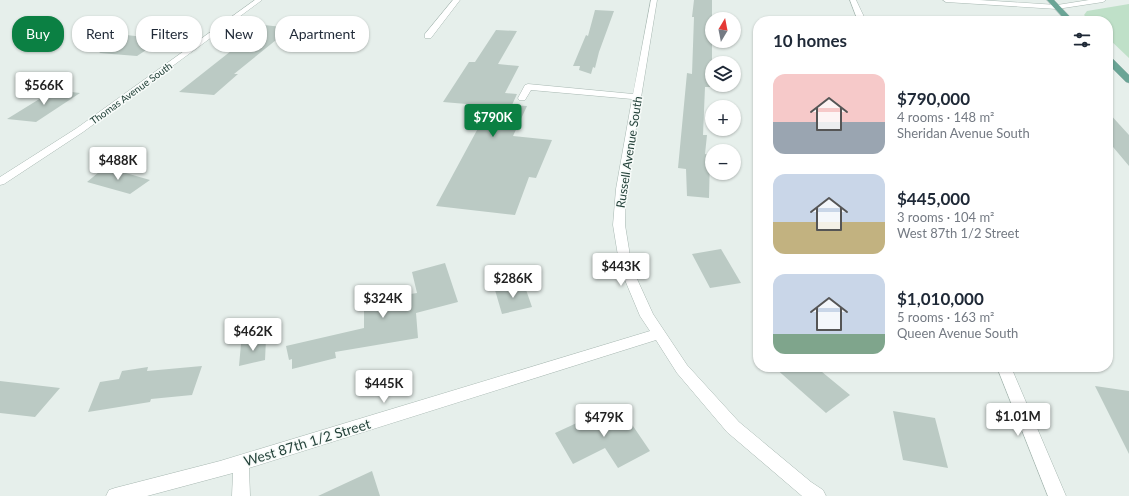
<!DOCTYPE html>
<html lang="en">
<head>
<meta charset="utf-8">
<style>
	body { margin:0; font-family:Lato,sans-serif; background:#f6f6f7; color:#1f2937; height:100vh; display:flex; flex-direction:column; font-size:15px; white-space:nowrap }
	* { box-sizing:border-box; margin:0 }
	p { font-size:13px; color:#747a83 }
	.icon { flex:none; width:22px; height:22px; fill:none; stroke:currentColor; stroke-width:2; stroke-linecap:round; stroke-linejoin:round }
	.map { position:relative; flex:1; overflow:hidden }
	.details { position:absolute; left:753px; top:16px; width:360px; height:356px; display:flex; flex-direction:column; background:#fff; border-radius:16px; box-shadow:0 1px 3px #0004 }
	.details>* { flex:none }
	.guide { position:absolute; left:12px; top:16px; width:380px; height:36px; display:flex; gap:8px }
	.needle { width:26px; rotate:10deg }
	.buttons { position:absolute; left:705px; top:12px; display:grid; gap:8px }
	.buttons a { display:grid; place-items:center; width:36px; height:36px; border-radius:50%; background:#fff; box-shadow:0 1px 3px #0004; font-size:20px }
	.price { position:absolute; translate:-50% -34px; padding:0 9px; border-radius:4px; background:#fff; color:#222; font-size:13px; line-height:26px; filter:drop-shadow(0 1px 2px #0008) }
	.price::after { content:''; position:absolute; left:50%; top:24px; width:12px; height:9px; margin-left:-6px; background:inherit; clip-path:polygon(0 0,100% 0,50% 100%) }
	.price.current { background:#0b8043; color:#fff }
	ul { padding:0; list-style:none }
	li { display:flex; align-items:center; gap:12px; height:100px; padding:0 20px }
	li span { display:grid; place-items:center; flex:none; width:112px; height:80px; border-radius:12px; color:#555 }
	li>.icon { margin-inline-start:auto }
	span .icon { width:48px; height:48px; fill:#fffc; stroke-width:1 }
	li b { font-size:17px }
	h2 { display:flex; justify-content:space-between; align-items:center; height:48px; padding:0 20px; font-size:17px }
	.pill { padding:0 14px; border-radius:16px; background:#fff; box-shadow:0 1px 3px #0004; font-size:14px; line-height:36px }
	.pill.current { background:#0b8043; color:#fff }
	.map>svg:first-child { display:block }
</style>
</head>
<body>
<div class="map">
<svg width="1129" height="496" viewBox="0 0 1129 496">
	<rect width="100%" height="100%" fill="#e6efeb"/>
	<path fill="#bfe0c8" d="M 1129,4 L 1129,58 L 1108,38 L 1108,21 L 1090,21 L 1084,15 L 1087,11 Z"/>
	<path fill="#bbcac4" d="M 694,0 L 712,0 L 712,87 L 705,87 L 703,135 L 707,135 L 705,154 L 710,155 L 709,198 L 687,196 L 686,169 L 678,168 L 687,73 L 692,74 L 694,17 L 692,17 Z
		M 595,10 L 614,11 L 599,52 L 595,68 L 593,67 L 591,74 L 579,70 L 580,66 L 573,66 L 586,35 L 588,36 Z
		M 264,25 L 291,28 L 234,74 L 238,74 L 214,95 L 179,92 Z
		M 496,30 L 517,31 L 498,64 L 519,66 L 505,93 L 517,94 L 512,105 L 527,106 L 513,136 L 552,140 L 536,178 L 529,177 L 515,215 L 436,206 L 490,106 L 443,102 L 469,62 L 475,62 Z
		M 126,35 L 163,39 L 137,56 L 99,53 Z
		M 54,90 L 80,93 L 36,122 L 7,119 Z
		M 1108,112 L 1129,135 L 1129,166 L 1108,141 Z
		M 105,167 L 150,180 L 130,194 L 87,182 Z
		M 721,249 L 741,283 L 710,288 L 692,254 Z
		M 445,263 L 458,302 L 416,313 L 418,338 L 335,352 L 336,358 L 292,369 L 292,359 L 289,360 L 286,346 L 364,328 L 364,301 L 417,293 L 412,272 Z
		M 524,284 L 532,307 L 502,314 L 495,290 Z
		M 266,339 L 265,360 L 239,366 L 241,344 Z
		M 202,366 L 192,395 L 151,399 L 150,402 L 88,412 L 100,382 L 119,379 L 122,371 L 148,367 L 147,371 Z
		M 774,367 L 816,367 L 850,395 L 826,413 Z
		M 0,381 L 60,388 L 35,417 L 0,413 Z
		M 1095,386 L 1129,391 L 1129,454 Z
		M 618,404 L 650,451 L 618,468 L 605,448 L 573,464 L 555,433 Z
		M 893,411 L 935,418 L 948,468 L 903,460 Z
		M 372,471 L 380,496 L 318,496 Z"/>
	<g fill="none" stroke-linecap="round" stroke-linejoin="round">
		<defs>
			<path id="minor" d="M 255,0 L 262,0 L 83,132 L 4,184 L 0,185 L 0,177 L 77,128 Z
				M 453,0 L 460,0 L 431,38 L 425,38 L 425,34 Z
				M 651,0 L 657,0 L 626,189 L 625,225 L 632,268 L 653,314 L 687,365 L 739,422 L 811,482 L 823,490 L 826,496 L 802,496 L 727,432 L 677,373 L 656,340 L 249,468 L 250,496 L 232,496 L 233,473 L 147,496 L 106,496 L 109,490 L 115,488 L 220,461 L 650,331 L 640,316 L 620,268 L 613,225 L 616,189 L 632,99 L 531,90 L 525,100 L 519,100 L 518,98 L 525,85 L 528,84 L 633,94 Z
				M 850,0 L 856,0 L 866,21 L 858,21 Z
				M 943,0 L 979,0 L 1057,5 L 1089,0 L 1106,0 L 1103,2 L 1057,9 L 946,2 Z
				M 997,367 L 1011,367 L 1066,496 L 1048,496 Z"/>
			<path id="major" d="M 1047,0 L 1054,0 L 1074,21 L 1066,21 Z
				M 1108,57 L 1111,57 L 1129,75 L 1129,83 L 1126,82 L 1108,64 Z"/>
		</defs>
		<use href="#minor" stroke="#a8b8b2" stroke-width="1"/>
		<use href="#major" stroke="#c2cac8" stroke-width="1"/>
		<use href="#minor" fill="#fff" fill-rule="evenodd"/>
		<use href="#major" fill="#6aa596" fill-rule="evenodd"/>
	</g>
	<g text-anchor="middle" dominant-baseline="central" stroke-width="3" stroke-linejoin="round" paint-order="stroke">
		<g font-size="10" fill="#24423a" stroke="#f7fbf9">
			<text transform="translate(131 93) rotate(-36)">Thomas Avenue South</text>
		</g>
		<g font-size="12" fill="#24423a" stroke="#f7fbf9">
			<text transform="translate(629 152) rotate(-81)">Russell Avenue South</text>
		</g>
		<g font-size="14" fill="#24423a" stroke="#f7fbf9">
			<text transform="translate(307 442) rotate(-17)">West 87th 1/2 Street</text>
		</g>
	</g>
</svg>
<div class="buttons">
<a><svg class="needle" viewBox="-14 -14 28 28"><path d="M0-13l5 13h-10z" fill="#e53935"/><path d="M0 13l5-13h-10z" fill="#747a83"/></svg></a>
<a><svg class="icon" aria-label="layers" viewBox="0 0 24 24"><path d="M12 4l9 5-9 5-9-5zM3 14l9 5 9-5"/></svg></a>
<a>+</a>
<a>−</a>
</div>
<b class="price" style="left:44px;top:106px">$566K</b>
<b class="price current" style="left:493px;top:138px">$790K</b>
<b class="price" style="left:118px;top:181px">$488K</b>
<b class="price" style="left:621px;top:287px">$443K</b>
<b class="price" style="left:513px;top:299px">$286K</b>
<b class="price" style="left:383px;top:319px">$324K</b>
<b class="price" style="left:253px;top:352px">$462K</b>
<b class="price" style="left:384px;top:404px">$445K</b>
<b class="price" style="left:1018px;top:437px">$1.01M</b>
<b class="price" style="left:604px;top:438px">$479K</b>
<div class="guide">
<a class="pill current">Buy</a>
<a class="pill">Rent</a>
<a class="pill">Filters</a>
<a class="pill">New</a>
<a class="pill">Apartment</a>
</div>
<section class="details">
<h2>10 homes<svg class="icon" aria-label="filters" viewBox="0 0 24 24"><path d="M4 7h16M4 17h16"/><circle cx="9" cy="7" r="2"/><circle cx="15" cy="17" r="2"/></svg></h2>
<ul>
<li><span style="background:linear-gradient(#f6c9c9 60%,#9aa5b1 0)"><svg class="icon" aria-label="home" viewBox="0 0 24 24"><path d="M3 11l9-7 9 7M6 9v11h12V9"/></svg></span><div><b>$790,000</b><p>4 rooms · 148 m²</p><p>Sheridan Avenue South</p></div></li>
<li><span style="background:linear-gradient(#c9d6e8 60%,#c2b280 0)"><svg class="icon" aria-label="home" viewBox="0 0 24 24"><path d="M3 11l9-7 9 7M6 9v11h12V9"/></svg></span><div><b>$445,000</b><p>3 rooms · 104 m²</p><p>West 87th 1/2 Street</p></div></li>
<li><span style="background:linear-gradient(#c9d6e8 75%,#7fa58c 0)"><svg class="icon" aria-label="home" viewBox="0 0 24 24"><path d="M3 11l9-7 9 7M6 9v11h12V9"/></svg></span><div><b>$1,010,000</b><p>5 rooms · 163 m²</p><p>Queen Avenue South</p></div></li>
</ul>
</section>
</div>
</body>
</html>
